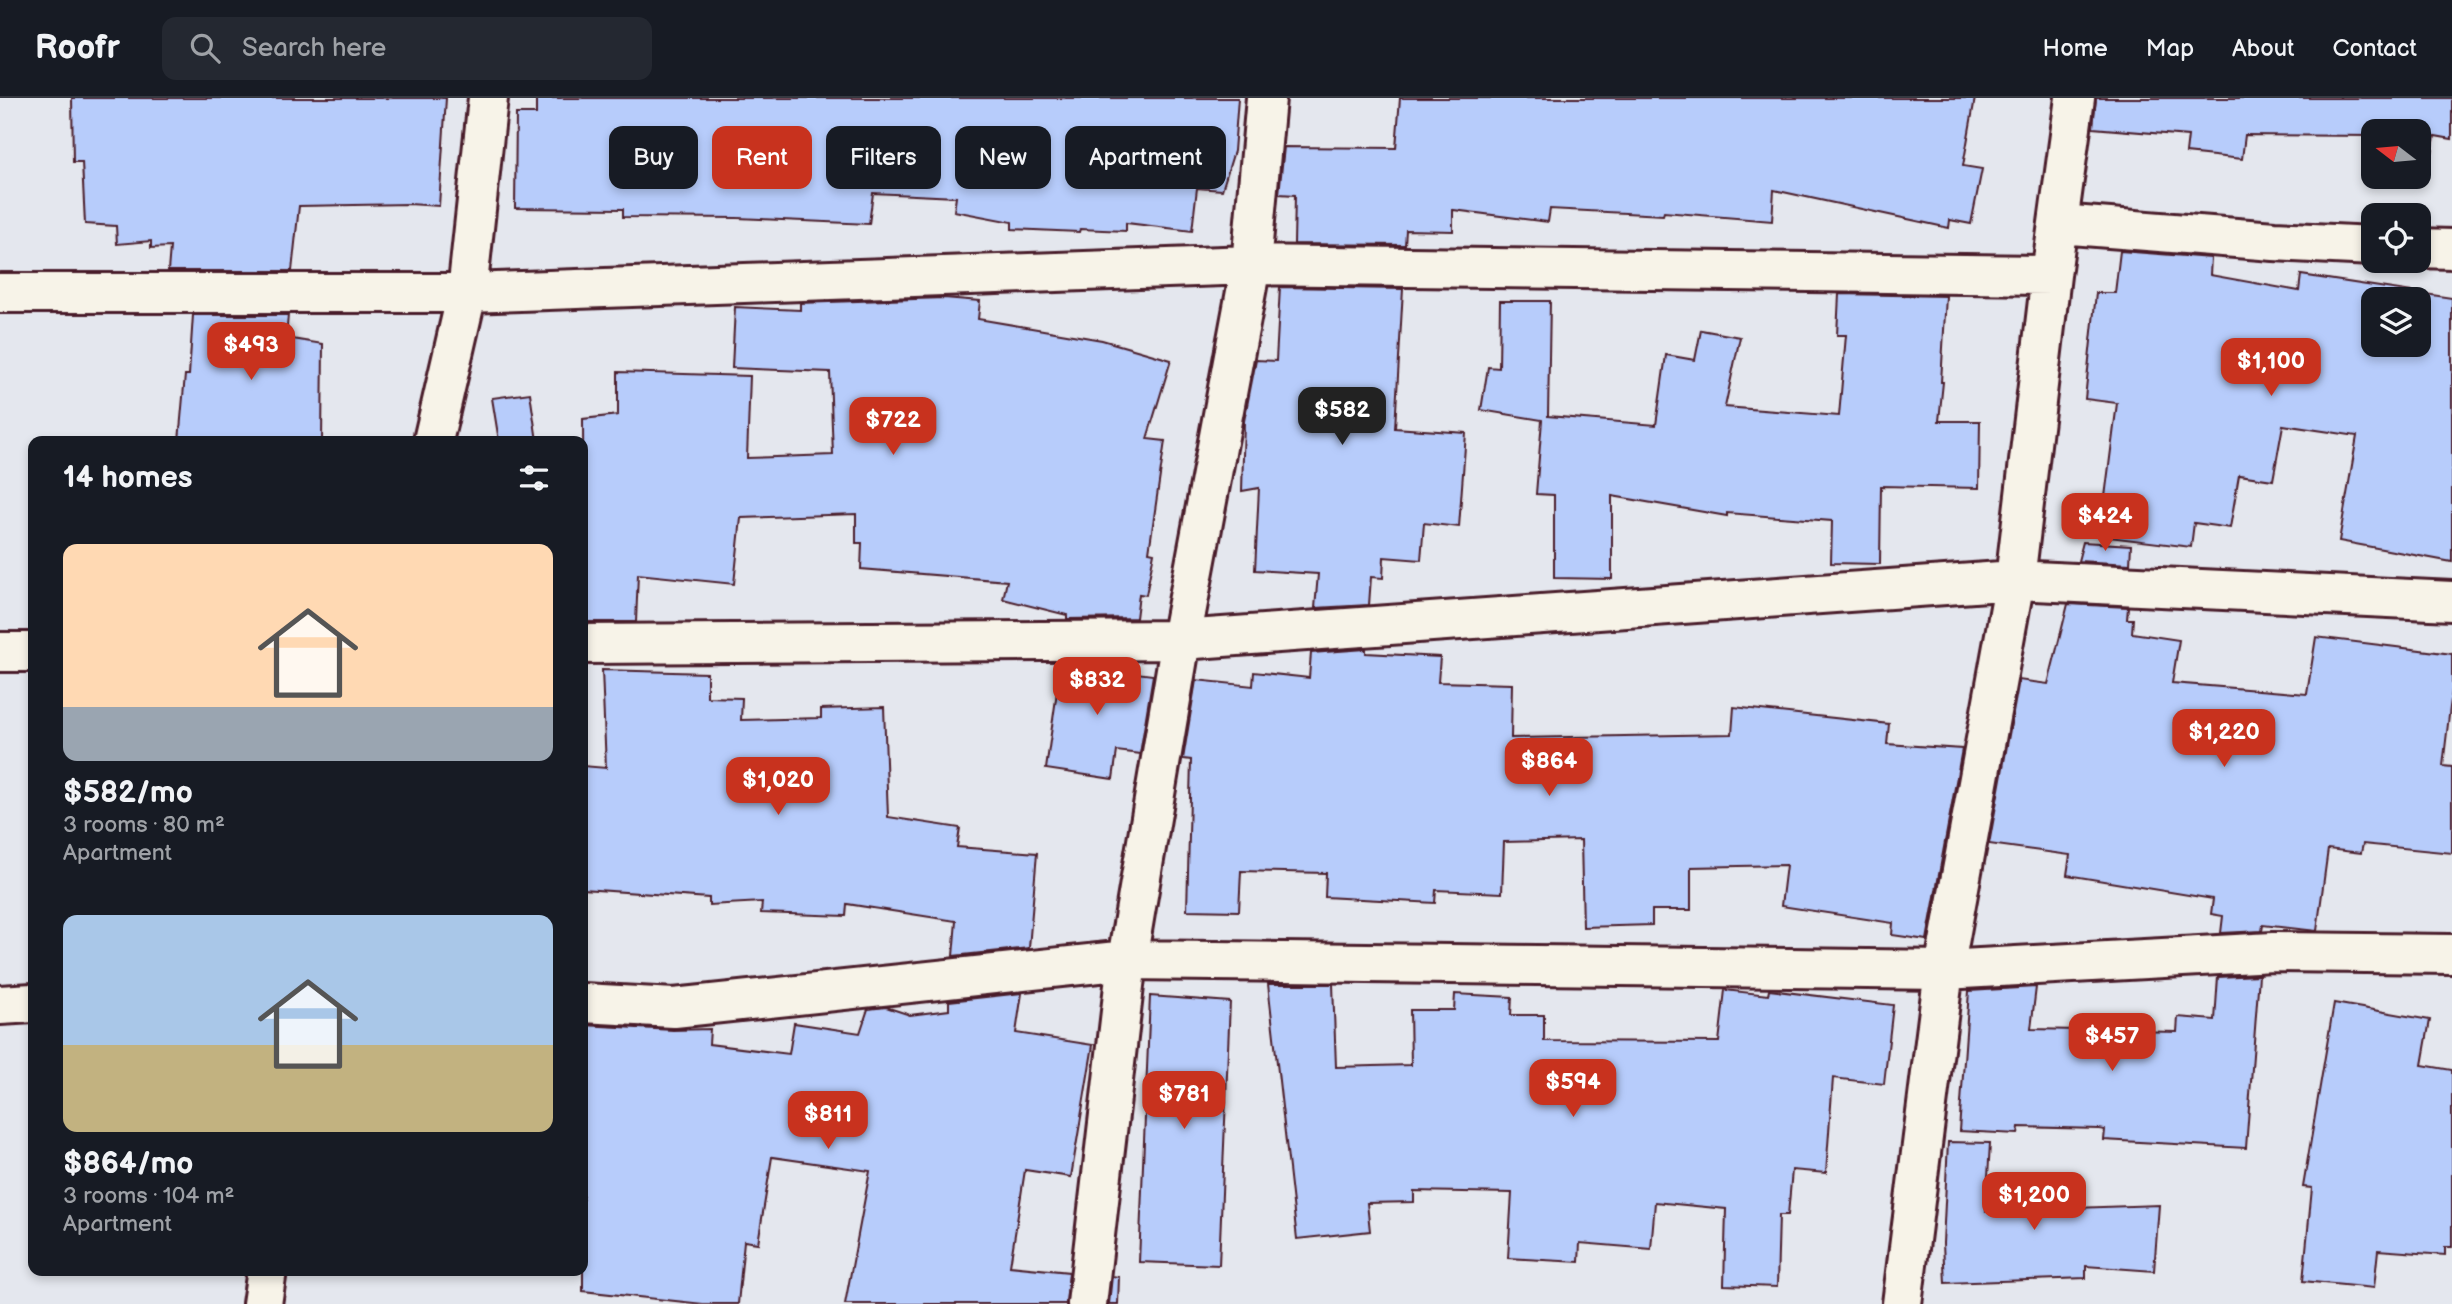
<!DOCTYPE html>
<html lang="en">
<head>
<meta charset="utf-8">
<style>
	body { margin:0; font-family:"Balsamiq Sans",sans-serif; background:#242831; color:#f1f3f6; height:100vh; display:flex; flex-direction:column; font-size:26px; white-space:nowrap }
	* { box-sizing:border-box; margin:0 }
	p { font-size:23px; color:#9ea1a6 }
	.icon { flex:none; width:38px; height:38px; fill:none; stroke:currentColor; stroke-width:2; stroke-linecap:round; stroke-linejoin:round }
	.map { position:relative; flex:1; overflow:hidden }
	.details { position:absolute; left:28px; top:338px; width:560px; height:840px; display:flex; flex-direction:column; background:#171b24; border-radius:14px; box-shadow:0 4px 10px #0003 }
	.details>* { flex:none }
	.guide { position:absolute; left:609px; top:28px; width:665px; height:63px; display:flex; gap:14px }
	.needle { width:46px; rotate:286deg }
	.tools { position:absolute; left:2361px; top:21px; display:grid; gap:14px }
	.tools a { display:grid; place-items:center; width:70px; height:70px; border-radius:14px; background:#171b24; box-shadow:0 4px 10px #0003; font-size:35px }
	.price { position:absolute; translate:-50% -60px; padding:0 16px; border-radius:14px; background:#c8321e; color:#fff; font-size:23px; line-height:46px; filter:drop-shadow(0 2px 4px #0008) }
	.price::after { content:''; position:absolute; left:50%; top:42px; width:21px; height:16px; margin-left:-10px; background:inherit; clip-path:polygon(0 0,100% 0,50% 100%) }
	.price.selected { background:#222; color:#fff }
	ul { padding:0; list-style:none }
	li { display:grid; align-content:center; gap:14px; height:371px; padding:0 35px }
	li span { display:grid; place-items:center; height:217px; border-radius:14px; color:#555 }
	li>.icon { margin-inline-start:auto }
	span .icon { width:126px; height:126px; fill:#fffc; stroke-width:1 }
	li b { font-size:30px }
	h2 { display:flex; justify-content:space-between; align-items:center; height:84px; padding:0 35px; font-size:30px }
	.chip { padding:0 24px; border-radius:14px; background:#171b24; box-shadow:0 4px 10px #0003; font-size:24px; line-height:63px }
	.chip.selected { background:#c8321e; color:#fff }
	header { display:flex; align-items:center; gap:42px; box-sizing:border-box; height:98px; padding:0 35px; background:#171b24; border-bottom:2px solid #363941 }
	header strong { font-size:33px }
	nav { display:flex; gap:38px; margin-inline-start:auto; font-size:24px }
	.search { width:490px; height:63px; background:#242831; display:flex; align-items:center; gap:18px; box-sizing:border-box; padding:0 24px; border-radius:14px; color:#9ea1a6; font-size:26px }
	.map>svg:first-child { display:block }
</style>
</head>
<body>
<header>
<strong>Roofr</strong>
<div class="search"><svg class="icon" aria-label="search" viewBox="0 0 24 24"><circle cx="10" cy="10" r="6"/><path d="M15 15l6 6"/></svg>Search here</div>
<nav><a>Home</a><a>Map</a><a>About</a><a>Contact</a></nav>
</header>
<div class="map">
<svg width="2452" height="1206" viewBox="0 0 2452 1206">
	<rect width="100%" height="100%" fill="#e4e7ee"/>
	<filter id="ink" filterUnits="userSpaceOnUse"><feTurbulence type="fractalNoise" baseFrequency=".0143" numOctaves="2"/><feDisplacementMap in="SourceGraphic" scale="14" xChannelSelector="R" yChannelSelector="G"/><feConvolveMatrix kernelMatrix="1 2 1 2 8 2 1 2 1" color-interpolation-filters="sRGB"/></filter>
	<g filter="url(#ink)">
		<path fill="#b7ccfb" stroke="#4a1f2b" stroke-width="2" fill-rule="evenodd" d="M 72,0 L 446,0 L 439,108 L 409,106 L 299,108 L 292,173 L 168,173 L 170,149 L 151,150 L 151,143 L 117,146 L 116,128 L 85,126 L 82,64 L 73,64 Z
			M 536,0 L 1238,0 L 1234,53 L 1222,92 L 1197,90 L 1192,133 L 1126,125 L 1126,133 L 1080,131 L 1079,134 L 1012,131 L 1012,124 L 954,113 L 956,99 L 873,95 L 869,126 L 737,120 L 623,119 L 623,111 L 515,110 L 516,16 L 536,16 Z
			M 1400,0 L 1975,0 L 1963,68 L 1982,71 L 1971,126 L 1950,122 L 1949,130 L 1774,92 L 1772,123 L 1664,114 L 1663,117 L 1550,111 L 1548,124 L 1453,112 L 1453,133 L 1406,132 L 1405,147 L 1294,146 L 1295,97 L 1279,96 L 1284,49 L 1396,50 Z
			M 2096,0 L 2452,0 L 2452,41 L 2435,38 L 2432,56 L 2418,53 L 2418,33 L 2373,33 L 2373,46 L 2373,38 L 2245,37 L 2242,61 L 2186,55 L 2188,38 L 2093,30 Z
			M 2120,153 L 2211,160 L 2210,177 L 2299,193 L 2301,177 L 2452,200 L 2452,464 L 2339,443 L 2357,338 L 2283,327 L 2273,382 L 2239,377 L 2230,430 L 2194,425 L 2191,449 L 2100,438 L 2117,305 L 2085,301 L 2096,195 L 2115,195 ZM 2373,201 L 2418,201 L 2418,247 L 2373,247 Z
			M 1280,189 L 1403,191 L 1395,330 L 1466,335 L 1459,429 L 1424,425 L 1421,462 L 1384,459 L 1383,480 L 1371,479 L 1369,507 L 1315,510 L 1318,476 L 1255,472 L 1259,390 L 1242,393 L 1244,323 L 1256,262 L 1276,263 Z
			M 1839,196 L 1946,198 L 1941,284 L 1943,284 L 1939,323 L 1980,323 L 1979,390 L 1881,388 L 1880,466 L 1831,465 L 1832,423 L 1727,415 L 1727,418 L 1612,398 L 1612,481 L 1554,480 L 1554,397 L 1536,396 L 1542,322 L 1481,312 L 1488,269 L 1499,270 L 1500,203 L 1550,203 L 1548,318 L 1656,327 L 1666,257 L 1695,262 L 1701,232 L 1740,239 L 1725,309 L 1839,318 L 1846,237 L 1837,237 Z
			M 944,200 L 980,203 L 978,221 L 1102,242 L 1171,262 L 1147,341 L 1165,343 L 1149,454 L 1154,455 L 1146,497 L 1139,496 L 1136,520 L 1067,521 L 1067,517 L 1003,501 L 1007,483 L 861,471 L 862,445 L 856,445 L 856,416 L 741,420 L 734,486 L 638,476 L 636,524 L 584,524 L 583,321 L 618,317 L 618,274 L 750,278 L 747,360 L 833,357 L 830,274 L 732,270 L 735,209 L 800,212 L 800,205 Z
			M 193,217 L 288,217 L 286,240 L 323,246 L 322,343 L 179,343 L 185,277 L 189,277 Z
			M 530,295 L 537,343 L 499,343 L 492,300 Z
			M 2083,444 L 2131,447 L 2130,466 L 2078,463 Z
			M 2068,506 L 2128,509 L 2127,521 L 2133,521 L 2132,535 L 2179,542 L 2172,585 L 2307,596 L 2316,539 L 2452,556 L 2452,592 L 2443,668 L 2452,669 L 2452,755 L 2363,746 L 2361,755 L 2328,751 L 2317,833 L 2263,827 L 2262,833 L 2221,835 L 2223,818 L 2211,816 L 2213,801 L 2067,777 L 2070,757 L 1989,746 L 2019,582 L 2048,586 Z
			M 1366,551 L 1366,555 L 1440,559 L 1438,584 L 1512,586 L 1511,640 L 1732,636 L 1734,609 L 1889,626 L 1887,646 L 1962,651 L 1927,842 L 1892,837 L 1893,825 L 1781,808 L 1786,767 L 1691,769 L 1691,812 L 1652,812 L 1652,827 L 1583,829 L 1581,742 L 1504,744 L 1502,795 L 1436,792 L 1435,805 L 1325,799 L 1326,775 L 1241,773 L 1239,813 L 1187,812 L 1191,662 L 1183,661 L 1196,582 L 1253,588 L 1254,574 L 1309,580 L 1311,555 Z
			M 1130,564 L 1128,574 L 1153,577 L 1140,656 L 1117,653 L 1113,681 L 1046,671 L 1061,565 Z
			M 602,572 L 707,575 L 707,599 L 742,600 L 741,622 L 821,620 L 821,611 L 884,609 L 888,719 L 960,730 L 957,749 L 1037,755 L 1029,850 L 953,858 L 956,823 L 847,806 L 846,818 L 761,815 L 762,804 L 709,807 L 709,800 L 583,791 L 583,668 L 606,670 Z
			M 2259,877 L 2246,1050 L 2104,1042 L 2105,1032 L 2099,1031 L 2019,1029 L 2018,1036 L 1959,1033 L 1969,893 L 2036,889 L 2031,931 L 2177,934 L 2178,919 L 2215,922 L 2218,879 Z
			M 1268,886 L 1333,886 L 1336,969 L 1411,967 L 1410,912 L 1454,912 L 1455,896 L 1512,899 L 1511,917 L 1544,917 L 1544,943 L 1719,944 L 1725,892 L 1768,897 L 1769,892 L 1893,907 L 1884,986 L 1833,980 L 1826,1075 L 1792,1072 L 1788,1117 L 1779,1117 L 1777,1189 L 1724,1187 L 1726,1111 L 1655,1104 L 1651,1151 L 1580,1145 L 1579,1164 L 1508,1160 L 1512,1095 L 1414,1093 L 1414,1104 L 1367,1105 L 1370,1133 L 1297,1141 Z
			M 1022,895 L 1016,935 L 1093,947 L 1071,1079 L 1025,1072 L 1010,1168 L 1069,1174 L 1066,1206 L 845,1206 L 870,1073 L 772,1059 L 758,1145 L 744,1143 L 738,1206 L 703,1206 L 583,1193 L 583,927 L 673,932 L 710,931 L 709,946 L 789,956 L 794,925 L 860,935 L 868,911 L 886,909 L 910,917 L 949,912 L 949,903 Z
			M 1150,898 L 1230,904 L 1219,1167 L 1139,1164 Z
			M 2334,905 L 2430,922 L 2422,967 L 2452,972 L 2452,1149 L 2445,1149 L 2445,1157 L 2378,1152 L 2374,1190 L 2303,1183 L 2312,1090 L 2303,1089 Z
			M 1948,1044 L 1990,1045 L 1986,1113 L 2159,1107 L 2154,1173 L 2086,1168 L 2086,1180 L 1945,1185 L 1943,1145 Z
			M 1112,1178 L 1119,1179 L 1118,1206 L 1109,1206 Z"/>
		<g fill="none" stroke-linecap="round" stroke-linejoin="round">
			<defs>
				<path id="street" d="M 2059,126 L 2274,143 L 2373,148
					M 2418,150 L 2452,151
					M 0,195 L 467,195 L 1251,167 L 2051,177
					M 433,343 L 467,195 L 488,0
					M 583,546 L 1181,542 L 2015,482 L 2452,503
					M 0,554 L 33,554
					M 583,905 L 674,910 L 1127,862 L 1944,872 L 2273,854 L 2452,856
					M 0,907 L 33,905
					M 262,1206 L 267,1172
					M 1087,1206 L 1127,862 L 1181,542 L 1251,167 L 1266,0
					M 1902,1206 L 1944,872 L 2015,482 L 2051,177 L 2075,0"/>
			</defs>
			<use href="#street" stroke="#4a1f2b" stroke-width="44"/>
			<use href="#street" stroke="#f7f3e8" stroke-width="38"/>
		</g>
	</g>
</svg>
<div class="tools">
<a><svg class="needle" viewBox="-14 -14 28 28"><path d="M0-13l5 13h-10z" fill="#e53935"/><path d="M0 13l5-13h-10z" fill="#9ea1a6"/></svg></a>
<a><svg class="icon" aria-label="locate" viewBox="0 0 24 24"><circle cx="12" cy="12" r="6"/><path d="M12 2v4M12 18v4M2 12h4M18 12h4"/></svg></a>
<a><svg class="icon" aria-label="layers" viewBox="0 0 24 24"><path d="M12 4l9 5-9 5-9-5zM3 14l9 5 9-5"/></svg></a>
</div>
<b class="price" style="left:251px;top:284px">$493</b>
<b class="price" style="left:2271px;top:300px">$1,100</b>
<b class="price selected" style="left:1342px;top:349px">$582</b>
<b class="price" style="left:893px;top:359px">$722</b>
<b class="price" style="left:2105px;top:455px">$424</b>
<b class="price" style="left:1097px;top:619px">$832</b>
<b class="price" style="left:2224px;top:671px">$1,220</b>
<b class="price" style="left:1549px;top:700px">$864</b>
<b class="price" style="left:778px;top:719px">$1,020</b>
<b class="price" style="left:2112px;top:975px">$457</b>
<b class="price" style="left:1573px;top:1021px">$594</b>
<b class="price" style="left:1184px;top:1033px">$781</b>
<b class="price" style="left:828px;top:1053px">$811</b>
<b class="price" style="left:2034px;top:1134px">$1,200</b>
<div class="guide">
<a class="chip">Buy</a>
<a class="chip selected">Rent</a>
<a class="chip">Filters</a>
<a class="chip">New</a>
<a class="chip">Apartment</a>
</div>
<section class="details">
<h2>14 homes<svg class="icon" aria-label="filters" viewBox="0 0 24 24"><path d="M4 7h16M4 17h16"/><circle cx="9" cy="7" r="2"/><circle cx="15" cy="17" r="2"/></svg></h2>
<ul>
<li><span style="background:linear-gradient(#ffd9b3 75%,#9aa5b1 0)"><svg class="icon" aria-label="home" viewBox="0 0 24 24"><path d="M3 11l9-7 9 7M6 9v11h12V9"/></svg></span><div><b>$582/mo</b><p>3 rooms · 80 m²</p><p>Apartment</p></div></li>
<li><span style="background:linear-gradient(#a9c7e8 60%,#c2b280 0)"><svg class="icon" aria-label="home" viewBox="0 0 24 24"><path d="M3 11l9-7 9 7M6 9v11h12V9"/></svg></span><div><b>$864/mo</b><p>3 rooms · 104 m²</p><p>Apartment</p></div></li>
</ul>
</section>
</div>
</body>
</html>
